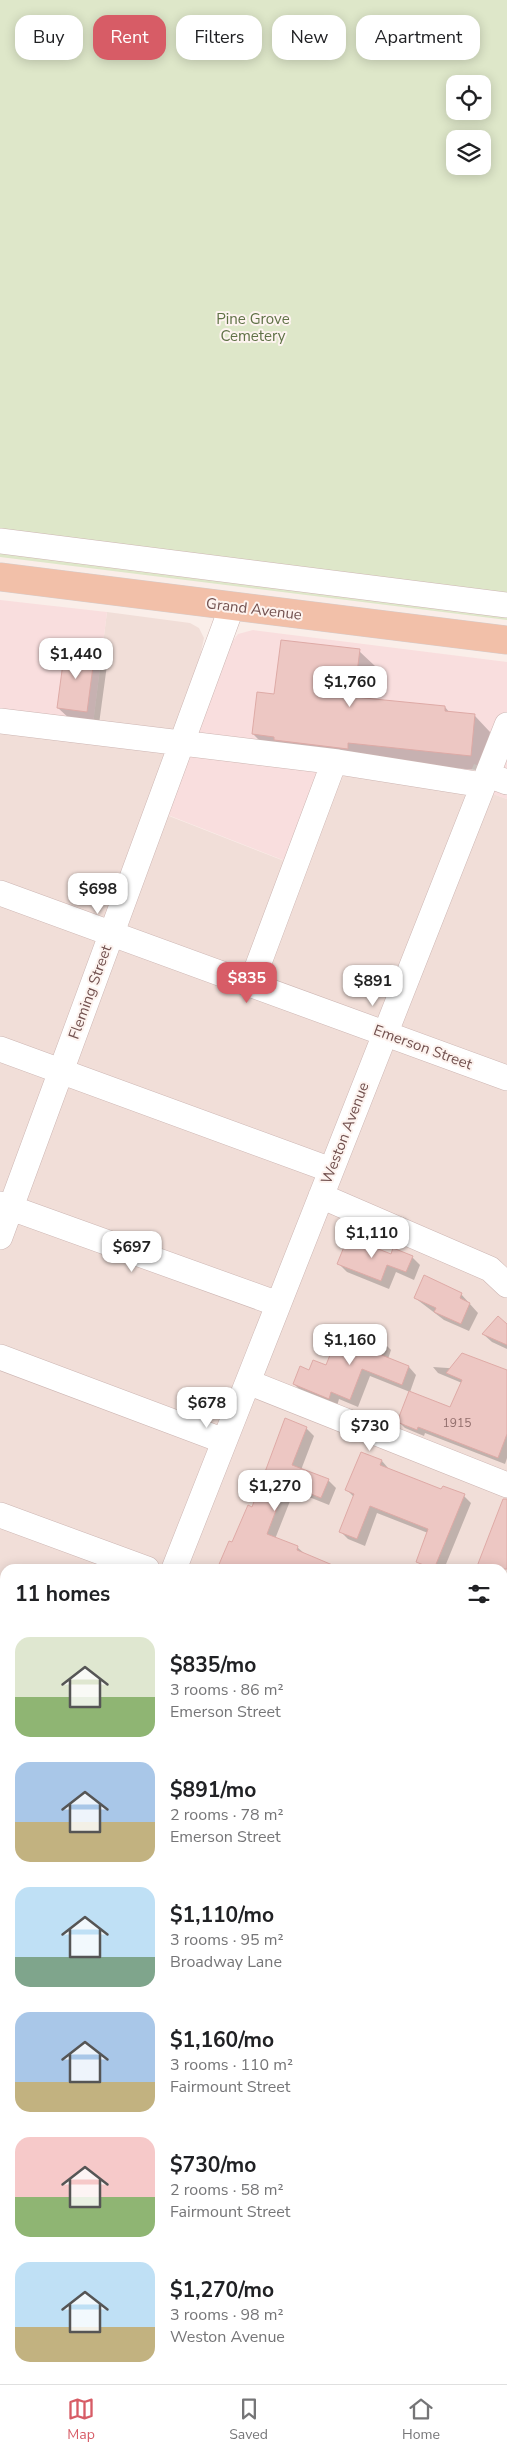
<!DOCTYPE html>
<html lang="en">
<head>
<meta charset="utf-8">
<style>
	body { margin:0; font-family:"Nunito Sans",sans-serif; background:#f6f6f6; color:#202124; height:100vh; display:flex; flex-direction:column; font-size:19px; white-space:nowrap }
	* { box-sizing:border-box; margin:0 }
	p { font-size:16px; color:#757577 }
	.icon { flex:none; width:28px; height:28px; fill:none; stroke:currentColor; stroke-width:2; stroke-linecap:round; stroke-linejoin:round }
	.map { position:relative; flex:1; overflow:hidden }
	.details { position:absolute; left:0px; top:1564px; width:508px; height:821px; display:flex; flex-direction:column; background:#fff; border-radius:15px 15px 0 0; box-shadow:0 2px 12px #0003 }
	.details>* { flex:none }
	.banner { position:absolute; left:15px; top:15px; width:478px; height:45px; display:flex; gap:10px }
	.controls { position:absolute; left:446px; top:75px; display:grid; gap:10px }
	.controls a { display:grid; place-items:center; width:45px; height:45px; border-radius:10px; background:#fff; box-shadow:0 2px 12px #0003; font-size:25px }
	.price { position:absolute; translate:-50% -42px; padding:0 11px; border-radius:10px; background:#fff; color:#222; font-size:16px; line-height:32px; filter:drop-shadow(0 1px 2px #0008) }
	.price::after { content:''; position:absolute; left:50%; top:30px; width:15px; height:11px; margin-left:-8px; background:inherit; clip-path:polygon(0 0,100% 0,50% 100%) }
	.price.on { background:#d75c66; color:#fff }
	ul { padding:0; list-style:none }
	li { display:flex; align-items:center; gap:15px; height:125px; padding:0 15px }
	li span { display:grid; place-items:center; flex:none; width:140px; height:100px; border-radius:15px; color:#555 }
	li>.icon { margin-inline-start:auto }
	span .icon { width:60px; height:60px; fill:#fffc; stroke-width:1 }
	li b { font-size:21px }
	h2 { display:flex; justify-content:space-between; align-items:center; height:60px; padding:0 15px; font-size:21px }
	.tag { padding:0 18px; border-radius:15px; background:#fff; box-shadow:0 2px 12px #0003; font-size:18px; line-height:45px }
	.tag.on { background:#d75c66; color:#fff }
	.dock { display:flex; justify-content:space-around; align-items:center; height:70px; border-top:1px solid #e0e0e0; background:#fff; font-size:14px; color:#757577 }
	.dock a { display:grid; justify-items:center; gap:2px }
	.dock .on { color:#d75c66 }
	.map>svg:first-child { display:block }
</style>
</head>
<body>
<div class="map">
<svg width="507" height="2384" viewBox="0 0 507 2384">
	<rect width="100%" height="100%" fill="#faeee9"/>
	<path fill="#f1ded8" fill-rule="evenodd" d="M 107,612 L 190,623 L 199,628 L 204,638 L 200,657 L 146,807 L 292,864 L 329,769 L 490,793 L 507,799 L 507,2384 L 0,2384 L 0,728 L 91,740 ZM 5,1569 L 502,1569 L 502,2380 L 5,2380 Z"/>
	<path fill="#f9dede" d="M 0,600 L 107,612 L 93,724 L 0,713 Z
		M 253,630 L 507,662 L 507,799 L 490,793 L 498,773 L 474,764 L 470,773 L 332,760 L 293,864 L 168,815 L 232,642 L 238,634 Z"/>
	<path fill="#ebe6f7" d="M 503,1963 L 507,1965 L 507,2146 L 503,2157 Z
		M 5,2026 L 5,2183 L 0,2181 L 0,2039 Z"/>
	<path fill="#dee7c9" fill-rule="evenodd" d="M 0,0 L 507,0 L 507,620 L 0,557 ZM 455,84 L 482,84 L 482,111 L 455,111 ZM 455,139 L 482,139 L 482,166 L 455,166 Z
		M 5,2063 L 5,2175 L 0,2173 L 0,2076 Z"/>
	<path fill="#0003" d="M 359,651 L 375,666 L 371,700 L 445,707 L 450,713 L 475,716 L 490,732 L 486,771 L 269,750 L 253,734 L 275,695 Z
		M 94,653 L 107,665 L 99,724 L 71,720 L 58,708 Z
		M 392,1256 L 412,1257 L 420,1265 L 414,1280 L 396,1272 L 389,1289 L 347,1272 L 338,1263 Z
		M 461,1294 L 478,1313 L 469,1331 L 444,1320 L 415,1298 Z
		M 507,1326 L 507,1349 L 492,1342 L 483,1334 Z
		M 383,1342 L 391,1350 L 388,1359 L 409,1367 L 416,1375 L 410,1392 L 370,1376 L 358,1407 L 339,1399 L 337,1406 L 302,1392 L 294,1384 L 310,1371 L 327,1367 Z
		M 433,1367 L 507,1372 L 507,1458 L 505,1464 L 425,1433 L 424,1436 L 405,1428 L 399,1422 L 451,1408 L 462,1383 L 438,1373 Z
		M 306,1428 L 314,1436 L 301,1470 L 328,1480 L 336,1488 L 329,1505 L 294,1491 L 275,1539 L 297,1547 L 305,1554 L 233,1544 L 252,1509 Z
		M 361,1453 L 382,1461 L 389,1469 L 442,1491 L 464,1496 L 471,1503 L 444,1569 L 425,1569 L 417,1561 L 428,1533 L 377,1513 L 365,1546 L 348,1539 L 341,1532 L 354,1497 L 347,1490 Z
		M 467,1564 L 481,1569 L 466,1569 Z
		M 507,1598 L 507,1678 L 502,1677 L 502,1610 Z
		M 0,2221 L 5,2223 L 5,2307 L 0,2305 Z"/>
	<path fill="#edc7c3" stroke="#deaaa6" d="M 281,640 L 360,649 L 354,697 L 445,706 L 445,711 L 475,714 L 471,756 L 348,743 L 348,749 L 274,740 L 274,737 L 252,734 L 257,692 L 274,694 Z
		M 65,648 L 95,651 L 87,712 L 57,708 Z
		M 348,1237 L 391,1254 L 393,1248 L 413,1256 L 406,1272 L 387,1265 L 381,1281 L 337,1264 Z
		M 424,1275 L 462,1293 L 460,1298 L 470,1303 L 461,1324 L 434,1312 L 436,1308 L 414,1298 Z
		M 498,1316 L 507,1324 L 507,1345 L 482,1334 Z
		M 342,1325 L 384,1341 L 379,1354 L 409,1366 L 402,1385 L 362,1369 L 350,1400 L 331,1392 L 329,1399 L 293,1384 L 300,1366 L 309,1370 L 313,1360 L 326,1365 Z
		M 462,1353 L 507,1370 L 507,1434 L 498,1458 L 418,1427 L 417,1430 L 397,1422 L 409,1391 L 450,1407 L 462,1380 L 446,1373 Z
		M 285,1418 L 307,1427 L 292,1465 L 329,1479 L 321,1498 L 286,1484 L 267,1534 L 298,1546 L 297,1550 L 342,1569 L 217,1569 L 229,1541 L 232,1542 L 248,1505 L 252,1507 Z
		M 361,1452 L 382,1460 L 380,1465 L 441,1489 L 443,1486 L 465,1494 L 434,1569 L 416,1562 L 428,1529 L 370,1506 L 357,1539 L 339,1532 L 354,1494 L 345,1490 Z
		M 503,1499 L 507,1499 L 507,1569 L 476,1569 Z"/>
	<g fill="none" stroke-linecap="round" stroke-linejoin="round">
		<defs>
			<path id="minor" d="M 0,541 L 507,605
				M 0,721 L 338,762 L 483,785
				M 488,775 L 507,782
				M 0,893 L 507,1078
				M 251,984 L 334,762
				M 0,1049 L 331,1170
				M 321,1196 L 490,1269 L 507,1285
				M 0,1204 L 278,1304
				M 0,1237 L 232,606
				M 0,1357 L 224,1441
				M 248,1382 L 507,1485
				M 0,1515 L 147,1569
				M 174,1569 L 507,725
				M 0,1669 L 5,1671
				M 502,1710 L 507,1712
				M 0,1824 L 5,1826
				M 502,1948 L 507,1950
				M 0,2011 L 5,1998
				M 502,2207 L 507,2196
				M 433,2384 L 435,2380"/>
			<path id="major" d="M 0,577 L 507,640"/>
		</defs>
		<use href="#minor" stroke="#cdb6b3" stroke-width="26"/>
		<use href="#major" stroke="#d5cbca" stroke-width="29"/>
		<use href="#minor" stroke="#fff" stroke-width="25"/>
		<use href="#major" stroke="#f2c0a9" stroke-width="28"/>
	</g>
	<g text-anchor="middle" dominant-baseline="central" stroke-width="4" stroke-linejoin="round" paint-order="stroke">
		<g font-size="12" fill="#916e6c">
			<text x="457" y="1423">1915</text>
		</g>
		<g font-size="15" fill="#5f7146" stroke="#fdf3ef">
			<text x="253" y="319">Pine Grove<tspan x="253" dy="17">Cemetery</tspan></text>
		</g>
		<g font-size="15" fill="#72514f" stroke="#fdf3ef">
			<text transform="translate(254 609) rotate(7)">Grand Avenue</text>
			<text transform="translate(90 992) rotate(-70)">Fleming Street</text>
			<text transform="translate(423 1047) rotate(20)">Emerson Street</text>
			<text transform="translate(345 1133) rotate(-69)">Weston Avenue</text>
		</g>
	</g>
</svg>
<div class="controls">
<a><svg class="icon" aria-label="locate" viewBox="0 0 24 24"><circle cx="12" cy="12" r="6"/><path d="M12 2v4M12 18v4M2 12h4M18 12h4"/></svg></a>
<a><svg class="icon" aria-label="layers" viewBox="0 0 24 24"><path d="M12 4l9 5-9 5-9-5zM3 14l9 5 9-5"/></svg></a>
</div>
<b class="price" style="left:76px;top:680px">$1,440</b>
<b class="price" style="left:350px;top:708px">$1,760</b>
<b class="price" style="left:98px;top:915px">$698</b>
<b class="price on" style="left:247px;top:1004px">$835</b>
<b class="price" style="left:373px;top:1007px">$891</b>
<b class="price" style="left:372px;top:1259px">$1,110</b>
<b class="price" style="left:132px;top:1273px">$697</b>
<b class="price" style="left:350px;top:1366px">$1,160</b>
<b class="price" style="left:207px;top:1429px">$678</b>
<b class="price" style="left:370px;top:1452px">$730</b>
<b class="price" style="left:275px;top:1512px">$1,270</b>
<div class="banner">
<a class="tag">Buy</a>
<a class="tag on">Rent</a>
<a class="tag">Filters</a>
<a class="tag">New</a>
<a class="tag">Apartment</a>
</div>
<section class="details">
<h2>11 homes<svg class="icon" aria-label="filters" viewBox="0 0 24 24"><path d="M4 7h16M4 17h16"/><circle cx="9" cy="7" r="2"/><circle cx="15" cy="17" r="2"/></svg></h2>
<ul>
<li><span style="background:linear-gradient(#dfe7d0 60%,#8fb573 0)"><svg class="icon" aria-label="home" viewBox="0 0 24 24"><path d="M3 11l9-7 9 7M6 9v11h12V9"/></svg></span><div><b>$835/mo</b><p>3 rooms · 86 m²</p><p>Emerson Street</p></div></li>
<li><span style="background:linear-gradient(#a9c7e8 60%,#c2b280 0)"><svg class="icon" aria-label="home" viewBox="0 0 24 24"><path d="M3 11l9-7 9 7M6 9v11h12V9"/></svg></span><div><b>$891/mo</b><p>2 rooms · 78 m²</p><p>Emerson Street</p></div></li>
<li><span style="background:linear-gradient(#bfe0f5 70%,#7fa58c 0)"><svg class="icon" aria-label="home" viewBox="0 0 24 24"><path d="M3 11l9-7 9 7M6 9v11h12V9"/></svg></span><div><b>$1,110/mo</b><p>3 rooms · 95 m²</p><p>Broadway Lane</p></div></li>
<li><span style="background:linear-gradient(#a9c7e8 70%,#c2b280 0)"><svg class="icon" aria-label="home" viewBox="0 0 24 24"><path d="M3 11l9-7 9 7M6 9v11h12V9"/></svg></span><div><b>$1,160/mo</b><p>3 rooms · 110 m²</p><p>Fairmount Street</p></div></li>
<li><span style="background:linear-gradient(#f6c9c9 60%,#8fb573 0)"><svg class="icon" aria-label="home" viewBox="0 0 24 24"><path d="M3 11l9-7 9 7M6 9v11h12V9"/></svg></span><div><b>$730/mo</b><p>2 rooms · 58 m²</p><p>Fairmount Street</p></div></li>
<li><span style="background:linear-gradient(#bfe0f5 65%,#c2b280 0)"><svg class="icon" aria-label="home" viewBox="0 0 24 24"><path d="M3 11l9-7 9 7M6 9v11h12V9"/></svg></span><div><b>$1,270/mo</b><p>3 rooms · 98 m²</p><p>Weston Avenue</p></div></li>
</ul>
</section>
</div>
<nav class="dock">
<a class="on"><svg class="icon" aria-label="map" viewBox="0 0 24 24"><path d="M3 6l6-2 6 2 6-2v14l-6 2-6-2-6 2zM9 4v14M15 6v14"/></svg>Map</a>
<a><svg class="icon" aria-label="saved" viewBox="0 0 24 24"><path d="M7 4h10v16l-5-4-5 4z"/></svg>Saved</a>
<a><svg class="icon" aria-label="home" viewBox="0 0 24 24"><path d="M3 11l9-7 9 7M6 9v11h12V9"/></svg>Home</a>
</nav>
</body>
</html>
